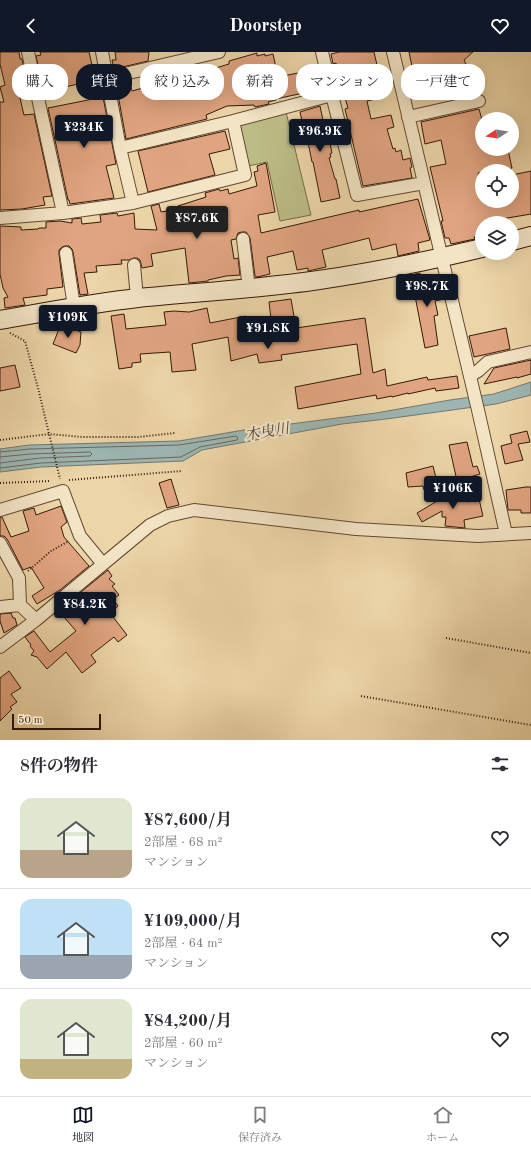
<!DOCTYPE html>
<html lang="ja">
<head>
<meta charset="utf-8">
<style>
	body { margin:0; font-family:"Old Standard TT","Noto Serif JP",serif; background:#f7f7f7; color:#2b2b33; height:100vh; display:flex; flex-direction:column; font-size:15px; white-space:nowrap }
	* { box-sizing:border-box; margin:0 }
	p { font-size:13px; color:#7c7c81 }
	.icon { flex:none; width:22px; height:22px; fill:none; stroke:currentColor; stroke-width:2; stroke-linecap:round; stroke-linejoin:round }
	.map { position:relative; height:688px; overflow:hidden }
	.panel { display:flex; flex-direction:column; background:#fff; flex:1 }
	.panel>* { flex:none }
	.banner { position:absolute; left:12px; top:12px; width:507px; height:36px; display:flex; gap:8px }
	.needle { width:26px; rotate:258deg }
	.controls { position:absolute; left:475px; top:60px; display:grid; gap:8px }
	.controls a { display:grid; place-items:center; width:44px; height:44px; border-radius:50%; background:#fff; box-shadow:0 4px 16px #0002; font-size:20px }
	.scale { position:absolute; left:12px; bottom:10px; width:89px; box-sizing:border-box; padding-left:4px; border:2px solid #361909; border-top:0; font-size:11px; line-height:14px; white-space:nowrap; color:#361909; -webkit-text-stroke:3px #f3e4c6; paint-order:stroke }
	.price { position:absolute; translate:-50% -34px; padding:0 9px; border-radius:4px; background:#111827; color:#fff; font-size:13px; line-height:26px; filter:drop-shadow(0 1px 2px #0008) }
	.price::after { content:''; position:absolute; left:50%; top:24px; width:12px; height:9px; margin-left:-6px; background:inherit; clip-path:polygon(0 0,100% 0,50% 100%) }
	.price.on { background:#222; color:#fff }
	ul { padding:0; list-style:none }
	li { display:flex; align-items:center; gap:12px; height:100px; padding:0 20px }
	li+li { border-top:1px solid #e1e1e2 }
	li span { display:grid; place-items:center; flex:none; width:112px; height:80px; border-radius:12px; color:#555 }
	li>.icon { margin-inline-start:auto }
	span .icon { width:48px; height:48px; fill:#fffc; stroke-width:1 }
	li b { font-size:17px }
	h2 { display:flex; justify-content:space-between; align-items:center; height:48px; padding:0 20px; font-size:17px }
	.chip { padding:0 14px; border-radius:16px; background:#fff; box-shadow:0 4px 16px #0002; font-size:14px; line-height:36px }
	.chip.on { background:#111827; color:#fff }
	header { display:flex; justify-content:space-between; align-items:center; height:52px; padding:0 20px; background:#111827; color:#fff; font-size:18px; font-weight:700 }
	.tabs { display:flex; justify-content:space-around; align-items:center; height:56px; border-top:1px solid #e1e1e2; background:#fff; font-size:11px; color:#7c7c81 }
	.tabs a { display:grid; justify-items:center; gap:2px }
	.tabs .on { color:#111827 }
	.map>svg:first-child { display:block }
</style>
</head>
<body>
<header><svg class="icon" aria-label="back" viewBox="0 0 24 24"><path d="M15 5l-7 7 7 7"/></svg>Doorstep<svg class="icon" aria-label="heart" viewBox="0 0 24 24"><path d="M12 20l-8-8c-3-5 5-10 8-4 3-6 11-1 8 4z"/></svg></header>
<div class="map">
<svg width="531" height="688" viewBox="0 0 531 688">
	<rect width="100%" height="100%" fill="#ecd5a8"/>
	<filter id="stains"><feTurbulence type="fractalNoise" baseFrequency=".005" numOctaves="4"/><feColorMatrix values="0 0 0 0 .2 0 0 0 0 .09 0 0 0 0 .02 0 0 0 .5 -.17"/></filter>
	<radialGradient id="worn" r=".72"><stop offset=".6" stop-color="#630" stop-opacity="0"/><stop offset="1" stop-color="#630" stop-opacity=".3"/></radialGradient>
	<path fill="#bcbc85" stroke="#796a47" d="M 286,60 L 311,163 L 280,169 L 267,110 L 248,114 L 240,75 L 241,70 Z"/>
	<path fill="#9db6b3" stroke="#74776f" d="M 531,330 L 531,343 L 496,352 L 386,367 L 342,372 L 202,398 L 183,409 L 41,415 L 0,420 L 0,397 L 29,393 L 179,389 L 244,378 L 376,361 L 450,348 L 494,342 Z"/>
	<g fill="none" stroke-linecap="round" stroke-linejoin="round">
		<path stroke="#6a685e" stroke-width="1" d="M 0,400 L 30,397 L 179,393 L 236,384 L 238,386 L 237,388 L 200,395 L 181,405 L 41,411 L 0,416
			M 0,405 L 30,402 L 90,400 L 92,402 L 90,404 L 40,406 L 0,411"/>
	</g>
	<path fill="#e0a480" stroke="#361909" d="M 0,0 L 19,0 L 20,7 L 22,7 L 25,23 L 21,24 L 26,40 L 19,42 L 24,63 L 34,62 L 52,144 L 43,145 L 45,153 L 22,157 L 0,158 L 0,50 L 4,50 L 0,35 L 5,33 L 0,12 Z
		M 40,0 L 89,0 L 94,22 L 91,23 L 90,25 L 77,29 L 78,32 L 44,40 L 36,4 L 41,3 Z
		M 115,0 L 149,0 L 148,9 L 114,17 L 112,8 L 116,8 Z
		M 339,0 L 374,0 L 377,13 L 376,13 L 380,33 L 383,33 L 384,45 L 367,49 L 371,67 L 391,63 L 394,75 L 387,77 L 393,97 L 395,96 L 396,100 L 401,98 L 403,108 L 410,106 L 412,115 L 410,116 L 412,126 L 363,134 L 345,57 L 348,56 L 345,46 L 357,42 L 354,31 L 341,34 L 336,11 L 333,12 L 331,2 Z
		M 409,0 L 473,0 L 464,8 L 466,12 L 462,13 L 463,17 L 455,19 L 454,16 L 436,19 L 439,34 L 417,39 Z
		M 257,1 L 257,4 L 265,2 L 265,4 L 273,2 L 278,25 L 313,18 L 316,28 L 319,27 L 321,37 L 276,47 L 276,48 L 268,50 L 269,52 L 255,55 L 254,53 L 227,54 L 206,63 L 207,67 L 126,87 L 117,37 L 118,37 L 117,31 L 129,29 L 132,39 L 157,32 L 180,28 L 177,17 L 193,14 L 197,19 L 209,18 L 229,12 L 229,9 Z
		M 103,45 L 116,112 L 106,114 L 114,146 L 70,152 L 69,148 L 68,148 L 48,56 Z
		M 320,54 L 324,73 L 326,72 L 332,101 L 330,102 L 331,105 L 329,106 L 335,127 L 336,127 L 340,146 L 321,150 L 313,110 L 312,110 L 308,90 L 307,91 L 300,60 Z
		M 479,57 L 482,68 L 482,97 L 488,97 L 489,101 L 508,98 L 512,116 L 503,118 L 503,116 L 487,119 L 482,119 L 482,120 L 478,121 L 482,137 L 482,149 L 512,149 L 512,123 L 531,119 L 531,162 L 490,169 L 490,171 L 482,171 L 482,183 L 474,185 L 475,187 L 451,192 L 449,186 L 445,186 L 441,169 L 443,169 L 430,115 L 446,112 L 441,88 L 425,92 L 421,70 Z
		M 225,79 L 230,97 L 209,102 L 215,123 L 148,140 L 138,99 Z
		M 266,111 L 275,160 L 258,163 L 261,181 L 359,158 L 359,160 L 418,147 L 430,188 L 418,191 L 419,199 L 398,204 L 396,192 L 372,198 L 369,186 L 322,198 L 326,215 L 308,219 L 308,216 L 297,218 L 293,199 L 267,205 L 270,222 L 257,225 L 255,224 L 250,186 L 246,180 L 242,180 L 238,181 L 236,187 L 231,188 L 234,207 L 238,206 L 240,223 L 226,224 L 208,228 L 208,229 L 189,231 L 185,196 L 151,202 L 153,214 L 142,216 L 140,208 L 137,206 L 134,206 L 129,208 L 121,208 L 122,212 L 96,214 L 97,220 L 84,221 L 88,242 L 80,243 L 73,200 L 72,197 L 69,194 L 65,194 L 62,195 L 59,198 L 59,202 L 63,235 L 47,237 L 47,243 L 23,246 L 25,253 L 5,256 L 4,246 L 8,245 L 3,236 L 0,222 L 0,174 L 21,175 L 21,178 L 38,177 L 39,176 L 46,176 L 46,170 L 60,169 L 72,171 L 72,167 L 81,166 L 82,172 L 101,170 L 100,163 L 117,161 L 118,164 L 134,161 L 135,177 L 157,178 L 151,154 L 159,152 L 161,160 L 184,156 L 184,155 L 178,154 L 206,145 L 205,141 L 219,137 L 220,139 L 228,137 L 229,142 L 257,134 L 254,120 L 258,119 L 257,114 Z
		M 420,221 L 421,230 L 425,230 L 426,232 L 440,229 L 444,247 L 435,249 L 438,263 L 434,264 L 438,293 L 425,296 L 411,223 Z
		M 291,247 L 296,276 L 365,266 L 373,321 L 385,317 L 387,334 L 427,325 L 428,328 L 457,324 L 459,336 L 436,339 L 435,336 L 408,342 L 408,341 L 392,345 L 392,344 L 377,347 L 376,343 L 298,357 L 295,335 L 361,322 L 357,292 L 281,303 L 282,308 L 259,311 L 257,302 L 231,309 L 228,285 L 192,292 L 196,318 L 172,320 L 170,300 L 140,302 L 141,310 L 132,311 L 132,315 L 119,317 L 111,264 L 124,262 L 126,277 L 166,273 L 164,260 L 174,259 L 189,260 L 207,256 L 210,271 L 246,264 L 247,268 L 271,267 L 269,250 Z
		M 61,272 L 81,280 L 80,293 L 76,301 L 53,292 Z
		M 506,276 L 510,297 L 474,305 L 469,284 Z
		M 531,308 L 531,322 L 517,326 L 517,325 L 484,332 L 494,316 Z
		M 15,313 L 20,335 L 0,339 L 0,316 Z
		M 527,379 L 530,390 L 518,392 L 523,408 L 505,412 L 501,394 L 512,391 L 510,383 Z
		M 467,390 L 473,415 L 477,414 L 480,422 L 457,429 L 449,393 Z
		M 433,414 L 438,434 L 424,438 L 423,434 L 408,435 L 406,421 Z
		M 171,427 L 179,453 L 167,456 L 159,431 Z
		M 526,435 L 531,435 L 531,461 L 521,461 L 521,458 L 508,458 L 506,438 Z
		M 459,436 L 467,450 L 479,447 L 483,464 L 464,468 L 465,476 L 445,474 L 446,465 L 442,465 L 442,459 L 422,470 L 417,461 Z
		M 61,454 L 67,470 L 61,475 L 64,485 L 89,514 L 60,538 L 37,552 L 32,544 L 44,536 L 31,515 L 23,518 L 7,487 L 4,484 L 0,484 L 0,465 L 2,465 L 11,485 L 29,479 L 23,459 L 34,456 L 36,463 Z
		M 108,518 L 112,524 L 109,527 L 115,532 L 112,534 L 119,543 L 113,547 L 118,554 L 110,561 L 127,583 L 118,590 L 114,585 L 91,603 L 96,610 L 82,621 L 66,600 L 47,617 L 37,605 L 31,603 L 34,599 L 30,594 L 31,593 L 25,585 L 34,579 L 50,600 L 76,579 L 64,565 L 76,555 L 71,548 Z
		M 11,561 L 13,566 L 15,566 L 17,573 L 4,581 L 0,569 L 0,562 Z
		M 9,619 L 21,636 L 11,642 L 17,650 L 10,655 L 12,657 L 0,669 L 0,626 Z"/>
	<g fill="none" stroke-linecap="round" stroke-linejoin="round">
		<defs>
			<path id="street" d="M 28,0 L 63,161
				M 102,0 L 120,96 L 233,69 L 332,43
				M 322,0 L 332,43 L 357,143 L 424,131
				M 393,0 L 478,358 L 506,482
				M 107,26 L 219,0
				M 408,65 L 479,49
				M 120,96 L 133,151
				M 0,166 L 63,161 L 133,151 L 245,123 L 233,69
				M 243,187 L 249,237
				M 66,201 L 74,255
				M 134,213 L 137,246
				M 470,324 L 478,319 L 488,310 L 531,300
				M 0,458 L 63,439 L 80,484 L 103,512
				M 0,491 L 19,526 L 20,553
				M 0,555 L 20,553 L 36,568
				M 0,595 L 36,568 L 150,473 L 168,464 L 194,458 L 356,477 L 478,484 L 531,481"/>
			<path id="secondary" d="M 512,189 L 531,184
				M 0,268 C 46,260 92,251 138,246 C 198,240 259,237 319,228 C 374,220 428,209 482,196"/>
		</defs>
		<use href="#street" stroke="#644831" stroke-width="14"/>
		<use href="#secondary" stroke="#361909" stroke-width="20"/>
		<path stroke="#361909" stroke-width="2" stroke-dasharray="1 2" stroke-linecap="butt" d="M 10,281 L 25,289 L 38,336 L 60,427
			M 0,388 L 49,382 L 82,385 L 138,385 L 175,381
			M 69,428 L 182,419
			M 0,431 L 51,429
			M 28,519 L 51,499 L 69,489
			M 446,586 L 531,601
			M 361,644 L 531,673"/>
		<use href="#street" stroke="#f3e4c6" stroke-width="12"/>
		<use href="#secondary" stroke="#f3e4c6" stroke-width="18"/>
	</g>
	<g text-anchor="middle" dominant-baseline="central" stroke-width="4" stroke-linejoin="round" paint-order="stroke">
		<g font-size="15" font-style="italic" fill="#55483c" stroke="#f3e4c6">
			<text transform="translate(267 381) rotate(-10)">木曳川</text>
		</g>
	</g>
	<rect width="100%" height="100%" filter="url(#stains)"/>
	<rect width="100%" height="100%" fill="url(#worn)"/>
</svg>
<div class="controls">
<a><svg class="needle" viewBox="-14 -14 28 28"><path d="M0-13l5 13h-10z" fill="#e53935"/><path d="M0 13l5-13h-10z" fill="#7c7c81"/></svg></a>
<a><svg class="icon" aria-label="locate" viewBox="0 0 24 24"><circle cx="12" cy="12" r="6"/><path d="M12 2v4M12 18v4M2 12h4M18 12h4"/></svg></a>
<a><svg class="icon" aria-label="layers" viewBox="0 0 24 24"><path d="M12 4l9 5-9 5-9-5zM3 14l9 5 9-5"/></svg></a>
</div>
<div class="scale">50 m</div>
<b class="price" style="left:84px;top:97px">¥234K</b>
<b class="price" style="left:320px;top:101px">¥96.9K</b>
<b class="price on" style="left:197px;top:188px">¥87.6K</b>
<b class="price" style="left:427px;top:256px">¥98.7K</b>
<b class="price" style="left:68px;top:287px">¥109K</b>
<b class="price" style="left:268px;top:298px">¥91.8K</b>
<b class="price" style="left:453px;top:458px">¥106K</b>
<b class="price" style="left:85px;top:574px">¥84.2K</b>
<div class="banner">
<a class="chip">購入</a>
<a class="chip on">賃貸</a>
<a class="chip">絞り込み</a>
<a class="chip">新着</a>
<a class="chip">マンション</a>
<a class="chip">一戸建て</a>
</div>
</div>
<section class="panel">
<h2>8件の物件<svg class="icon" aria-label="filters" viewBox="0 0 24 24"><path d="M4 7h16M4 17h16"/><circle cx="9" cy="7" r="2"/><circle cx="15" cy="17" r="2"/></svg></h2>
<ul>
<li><span style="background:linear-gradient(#dfe7d0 65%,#b9a48a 0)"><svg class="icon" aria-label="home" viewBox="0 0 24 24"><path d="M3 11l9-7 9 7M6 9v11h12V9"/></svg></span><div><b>¥87,600/月</b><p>2部屋 · 68 m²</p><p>マンション</p></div><svg class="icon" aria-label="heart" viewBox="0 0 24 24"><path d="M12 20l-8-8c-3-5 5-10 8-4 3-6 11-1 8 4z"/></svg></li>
<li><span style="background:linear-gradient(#bfe0f5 70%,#9aa5b1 0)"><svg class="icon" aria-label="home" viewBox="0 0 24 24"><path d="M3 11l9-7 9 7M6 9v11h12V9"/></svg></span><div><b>¥109,000/月</b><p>2部屋 · 64 m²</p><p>マンション</p></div><svg class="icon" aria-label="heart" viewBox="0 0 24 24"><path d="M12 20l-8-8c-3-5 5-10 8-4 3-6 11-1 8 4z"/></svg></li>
<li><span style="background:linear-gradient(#dfe7d0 75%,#c2b280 0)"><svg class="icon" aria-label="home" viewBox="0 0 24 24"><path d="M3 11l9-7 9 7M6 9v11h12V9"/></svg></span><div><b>¥84,200/月</b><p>2部屋 · 60 m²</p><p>マンション</p></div><svg class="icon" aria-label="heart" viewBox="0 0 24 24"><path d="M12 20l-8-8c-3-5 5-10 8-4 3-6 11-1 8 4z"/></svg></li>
</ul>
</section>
<nav class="tabs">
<a class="on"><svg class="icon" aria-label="map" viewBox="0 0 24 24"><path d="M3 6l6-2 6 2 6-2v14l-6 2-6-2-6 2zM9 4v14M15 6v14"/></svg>地図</a>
<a><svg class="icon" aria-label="saved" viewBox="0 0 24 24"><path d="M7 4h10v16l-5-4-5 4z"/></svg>保存済み</a>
<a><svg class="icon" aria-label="home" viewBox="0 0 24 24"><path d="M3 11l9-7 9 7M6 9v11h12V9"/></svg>ホーム</a>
</nav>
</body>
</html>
